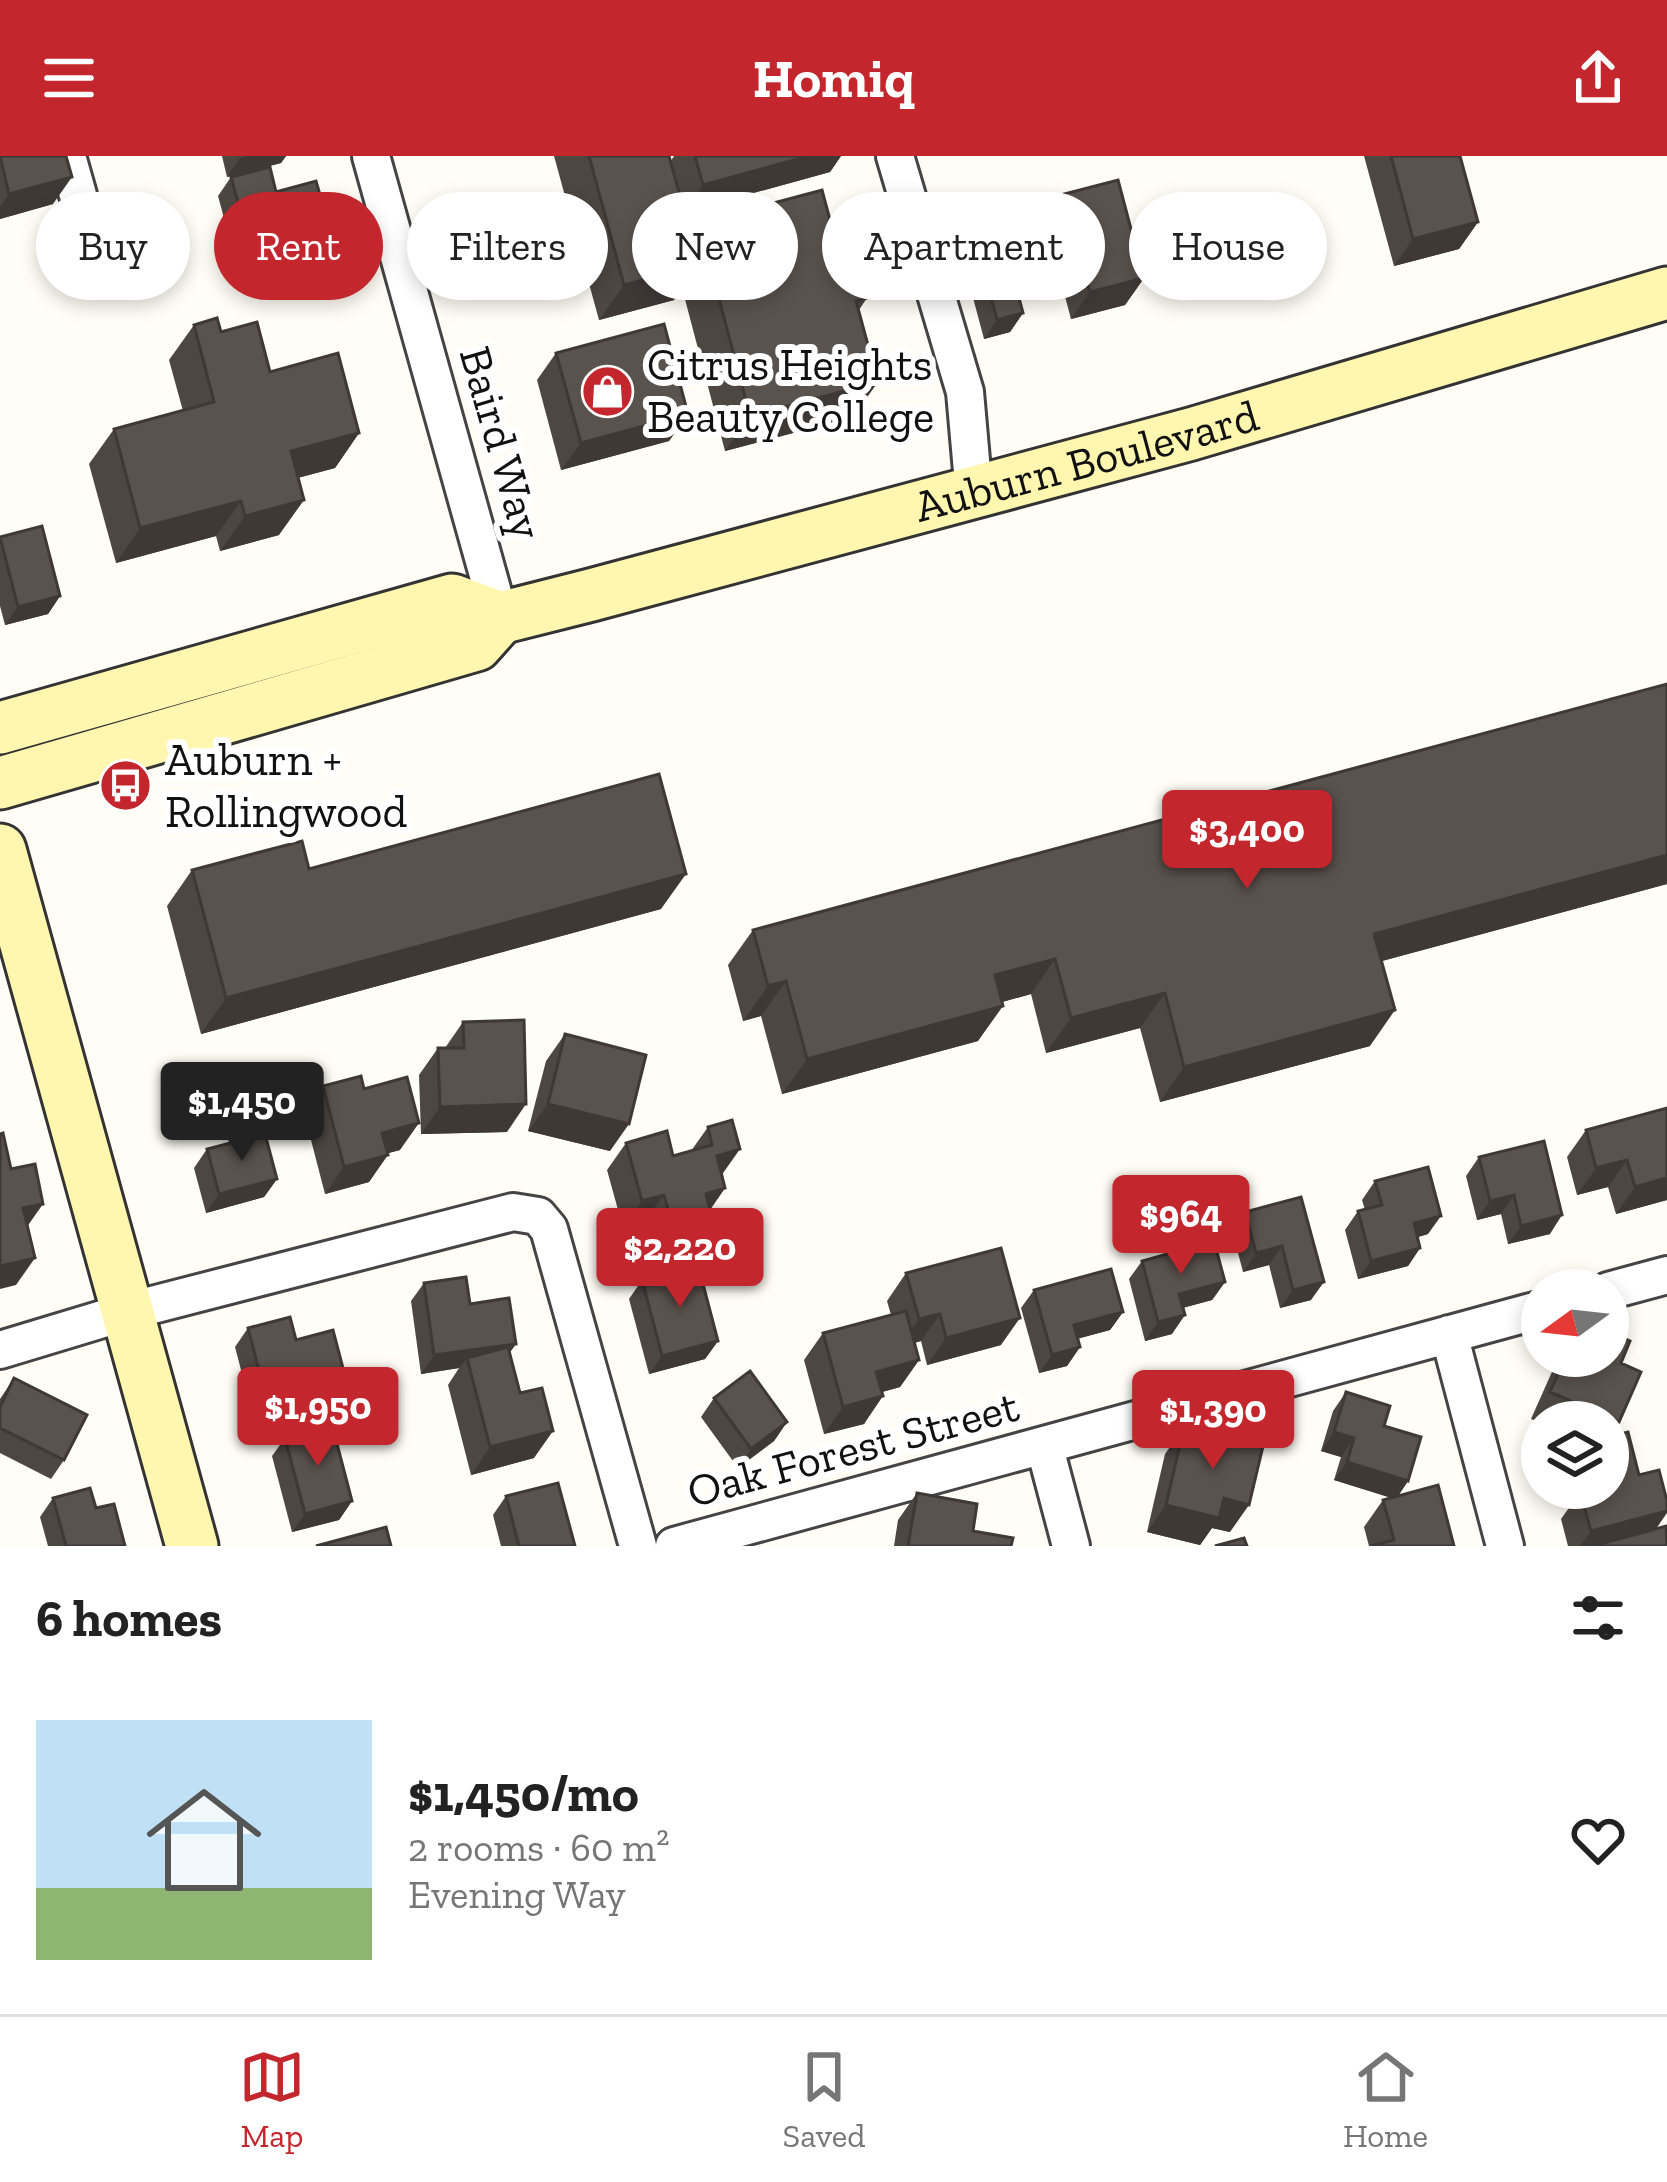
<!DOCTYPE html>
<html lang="en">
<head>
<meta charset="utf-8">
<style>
	body { margin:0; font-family:"Zilla Slab",serif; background:#f2f2f2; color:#222; height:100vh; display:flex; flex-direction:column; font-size:45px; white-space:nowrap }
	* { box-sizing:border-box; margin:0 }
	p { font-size:39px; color:#767676 }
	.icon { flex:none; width:66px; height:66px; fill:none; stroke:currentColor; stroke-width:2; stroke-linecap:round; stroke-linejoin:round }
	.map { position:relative; height:1390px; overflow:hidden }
	.drawer { display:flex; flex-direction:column; background:#fff; flex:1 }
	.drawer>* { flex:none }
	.guide { position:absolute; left:36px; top:36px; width:1596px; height:108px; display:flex; gap:24px }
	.needle { width:78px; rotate:255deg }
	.controls { position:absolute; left:1521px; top:1113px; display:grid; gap:24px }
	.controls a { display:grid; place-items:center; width:108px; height:108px; border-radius:50%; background:#fff; box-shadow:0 6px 18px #0003; font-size:60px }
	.price { position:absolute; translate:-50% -102px; padding:0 27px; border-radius:12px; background:#c4262e; color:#fff; font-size:39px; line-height:78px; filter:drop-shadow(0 3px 6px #0008) }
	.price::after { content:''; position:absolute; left:50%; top:72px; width:36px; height:27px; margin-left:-18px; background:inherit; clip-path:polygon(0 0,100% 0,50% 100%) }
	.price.active { background:#222; color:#fff }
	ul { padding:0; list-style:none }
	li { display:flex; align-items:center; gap:36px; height:300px; padding:0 36px }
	li span { display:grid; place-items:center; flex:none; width:336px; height:240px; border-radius:0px; color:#555 }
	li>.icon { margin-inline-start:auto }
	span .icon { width:144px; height:144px; fill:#fffc; stroke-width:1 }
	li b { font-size:51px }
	h2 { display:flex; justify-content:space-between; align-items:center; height:144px; padding:0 36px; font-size:51px }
	.chip { padding:0 42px; border-radius:54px; background:#fff; box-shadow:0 6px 18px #0003; font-size:42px; line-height:108px }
	.chip.active { background:#c4262e; color:#fff }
	header { display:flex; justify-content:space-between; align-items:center; height:156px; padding:0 36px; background:#c4262e; color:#fff; font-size:54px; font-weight:800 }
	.menu { display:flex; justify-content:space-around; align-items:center; height:168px; border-top:3px solid #e0e0e0; background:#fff; font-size:33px; color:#767676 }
	.menu a { display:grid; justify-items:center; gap:6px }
	.menu .active { color:#c4262e }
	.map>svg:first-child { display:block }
</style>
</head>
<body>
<header><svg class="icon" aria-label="menu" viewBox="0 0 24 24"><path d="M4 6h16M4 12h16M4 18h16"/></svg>Homiq<svg class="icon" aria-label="share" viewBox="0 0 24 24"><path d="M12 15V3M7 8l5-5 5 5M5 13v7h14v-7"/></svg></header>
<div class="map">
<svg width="1667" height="1390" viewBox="0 0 1667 1390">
	<rect width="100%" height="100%" fill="#fffdf5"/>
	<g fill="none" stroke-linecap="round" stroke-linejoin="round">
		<defs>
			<path id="street" d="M 67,0 L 78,39
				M 371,0 L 500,462
				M 895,0 L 965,236 L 974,338
				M 1608,1135 L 1667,1119
				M 1449,1178 L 1505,1390
				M 0,1194 L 129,1155 L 513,1056 L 538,1060 L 549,1073 L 638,1390
				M 1045,1292 L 1071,1390
				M 674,1390 L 1542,1153"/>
			<g id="secondary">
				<path id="s1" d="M 0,572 L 452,444 L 500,462 L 591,439 L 1191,278 L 1667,137"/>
				<path d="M 0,627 L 476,489 L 500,462"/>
				<path d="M 0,694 L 192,1390"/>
			</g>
		</defs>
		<use href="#street" stroke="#444" stroke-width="42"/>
		<use href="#secondary" stroke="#333" stroke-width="57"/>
		<use href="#street" stroke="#fff" stroke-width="36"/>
		<use href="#secondary" stroke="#fff6b0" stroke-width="51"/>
	</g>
	<path fill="#4d4742" d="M 0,0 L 53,48 L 0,63 Z
		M 222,0 L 286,0 L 281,7 L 227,21 Z
		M 554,0 L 669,0 L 670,6 L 674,0 L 841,0 L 830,16 L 684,56 L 691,79 L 699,67 L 845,120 L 867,142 L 859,154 L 853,261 L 725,295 L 682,132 L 674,144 L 599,164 Z
		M 1364,0 L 1460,0 L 1478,66 L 1459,93 L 1394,110 Z
		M 231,21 L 276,36 L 316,89 L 237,110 L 218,40 Z
		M 1064,38 L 1144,122 L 1125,149 L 1071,163 L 1045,65 Z
		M 968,55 L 1023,157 L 1010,176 L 984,183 L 955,74 Z
		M 194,169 L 221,176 L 270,216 L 359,277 L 335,312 L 298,322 L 279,379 L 220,395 L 216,380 L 116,407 L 89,308 L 114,273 L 183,255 L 169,204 Z
		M 556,197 L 688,258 L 669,285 L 561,314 L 537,224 Z
		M 0,381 L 60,440 L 48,458 L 5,469 L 0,450 Z
		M 1667,528 L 1667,728 L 1381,805 L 1370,890 L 1160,946 L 1140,872 L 1046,897 L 1031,838 L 1002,846 L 978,885 L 782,938 L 761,860 L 743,865 L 728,809 L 753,774 Z
		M 309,713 L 661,753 L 201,878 L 167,750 L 192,714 Z
		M 463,866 L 507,976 L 421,978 L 419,919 L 438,892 L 445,892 Z
		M 565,878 L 610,995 L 528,975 L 546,905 Z
		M 323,930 L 400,994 L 388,997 L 369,1026 L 325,1038 L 304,957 Z
		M 1667,952 L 1667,1044 L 1616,1058 L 1608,1031 L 1577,1039 L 1567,1001 L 1586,974 Z
		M 708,971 L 725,1032 L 710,1054 L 716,1076 L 697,1103 L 658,1114 L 644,1066 L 623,1072 L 607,1014 L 626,987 L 673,1000 L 691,995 Z
		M 207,993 L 277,1023 L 264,1041 L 206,1057 L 194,1012 Z
		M 1479,1001 L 1550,1078 L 1508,1088 L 1501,1058 L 1477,1064 L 1466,1020 Z
		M 1375,1025 L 1428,1078 L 1418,1081 L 1420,1092 L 1408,1110 L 1358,1123 L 1345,1074 L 1358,1055 L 1365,1054 L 1362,1044 Z
		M 1301,1041 L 1311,1144 L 1280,1152 L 1269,1109 L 1243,1116 L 1232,1074 L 1245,1056 Z
		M 1142,1105 L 1225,1126 L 1212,1144 L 1183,1152 L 1172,1178 L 1145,1185 L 1129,1123 Z
		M 906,1117 L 1001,1189 L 927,1209 L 921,1185 L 914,1187 L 919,1204 L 900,1231 L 882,1236 L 864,1268 L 824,1278 L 804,1204 L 823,1177 L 891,1159 L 887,1145 Z
		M 642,1124 L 718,1185 L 705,1203 L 649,1218 L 629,1143 Z
		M 424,1127 L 470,1148 L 516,1188 L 509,1197 L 534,1302 L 471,1319 L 448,1229 L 459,1212 L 421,1218 L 411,1145 Z
		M 1034,1134 L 1123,1156 L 1110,1174 L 1077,1183 L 1080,1191 L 1067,1210 L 1039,1217 L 1021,1152 Z
		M 248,1172 L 296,1184 L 331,1235 L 252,1256 L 235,1191 Z
		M 1559,1200 L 1608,1200 L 1621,1207 L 1619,1266 L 1609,1281 L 1639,1319 L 1667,1345 L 1667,1357 L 1656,1373 L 1667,1390 L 1568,1390 L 1561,1363 L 1578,1339 L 1576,1332 L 1608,1332 L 1608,1266 L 1542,1267 L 1531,1263 Z
		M 14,1222 L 64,1304 L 51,1323 L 0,1297 L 0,1243 Z
		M 1346,1236 L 1384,1270 L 1408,1325 L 1398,1340 L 1454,1390 L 1369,1390 L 1364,1371 L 1383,1344 L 1391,1342 L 1334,1324 L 1341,1301 L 1321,1295 L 1333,1255 Z
		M 714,1242 L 787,1266 L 774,1285 L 738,1312 L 701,1261 Z
		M 1184,1271 L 1230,1376 L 1212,1372 L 1200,1389 L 1147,1376 L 1165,1298 Z
		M 285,1282 L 352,1345 L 339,1364 L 292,1376 L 272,1300 Z
		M 917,1337 L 973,1375 L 1011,1390 L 894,1390 L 898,1364 Z
		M 506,1340 L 575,1390 L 501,1390 L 493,1359 Z
		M 53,1342 L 96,1352 L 125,1390 L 48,1390 L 40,1361 Z"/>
	<path fill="#3f3936" d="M 249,0 L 286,0 L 281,7 L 227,21 L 240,2 Z
		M 809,0 L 841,0 L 830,16 L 684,56 L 703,29 Z
		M 72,21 L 53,48 L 0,63 L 0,51 L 9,38 Z
		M 1478,66 L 1459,93 L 1394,110 L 1413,83 Z
		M 329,70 L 316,89 L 237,110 L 250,91 Z
		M 699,109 L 674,144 L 599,164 L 624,129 Z
		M 1144,122 L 1125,149 L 1071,163 L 1090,136 Z
		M 1023,157 L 1010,176 L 984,183 L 997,164 Z
		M 878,226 L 853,261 L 725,295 L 750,260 Z
		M 688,258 L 669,285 L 561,314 L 581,287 Z
		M 359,277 L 335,312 L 266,330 L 291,295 Z
		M 304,344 L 279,379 L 220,395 L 245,360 Z
		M 241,345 L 216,380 L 116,407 L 140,372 Z
		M 60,440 L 48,458 L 5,469 L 18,451 Z
		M 1667,699 L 1667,728 L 1349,814 L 1374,778 Z
		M 686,718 L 661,753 L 201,878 L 226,842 Z
		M 1055,803 L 1031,838 L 970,855 L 995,819 Z
		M 786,825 L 761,860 L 743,865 L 768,830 Z
		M 1165,837 L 1140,872 L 1046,897 L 1071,862 Z
		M 1003,850 L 978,885 L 782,938 L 807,903 Z
		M 1395,854 L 1370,890 L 1160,946 L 1184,911 Z
		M 526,948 L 507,976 L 421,978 L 440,951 Z
		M 548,948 L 629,968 L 610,995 L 528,975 Z
		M 419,967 L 400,994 L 363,1004 L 382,977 Z
		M 740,993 L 721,1020 L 717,1000 Z
		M 388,999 L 369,1026 L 325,1038 L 344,1011 Z
		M 1627,1004 L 1608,1031 L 1577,1039 L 1596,1012 Z
		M 1667,1022 L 1667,1044 L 1616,1058 L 1635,1031 Z
		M 277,1023 L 264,1041 L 206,1057 L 219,1038 Z
		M 725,1032 L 706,1059 L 706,1038 Z
		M 664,1039 L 644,1066 L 623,1072 L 642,1045 Z
		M 1514,1039 L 1501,1058 L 1477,1064 L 1490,1045 Z
		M 43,1048 L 24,1075 L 23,1052 Z
		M 1562,1059 L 1550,1078 L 1508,1088 L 1521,1070 Z
		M 1441,1060 L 1428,1078 L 1401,1086 L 1414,1067 Z
		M 716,1076 L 697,1103 L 658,1114 L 677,1087 Z
		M 1282,1090 L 1269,1109 L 1243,1116 L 1256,1097 Z
		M 1420,1092 L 1408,1110 L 1358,1123 L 1371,1105 Z
		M 35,1102 L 16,1129 L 0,1133 L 0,1110 Z
		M 1225,1126 L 1212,1144 L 1166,1156 L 1179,1138 Z
		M 1324,1126 L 1311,1144 L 1280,1152 L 1293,1134 Z
		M 1123,1156 L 1110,1174 L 1061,1187 L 1074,1169 Z
		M 940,1158 L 921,1185 L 899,1191 L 919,1163 Z
		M 1185,1159 L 1172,1178 L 1145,1185 L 1158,1166 Z
		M 1020,1162 L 1001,1189 L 927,1209 L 946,1182 Z
		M 718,1185 L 705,1203 L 649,1218 L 662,1200 Z
		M 516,1188 L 503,1206 L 467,1202 L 459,1212 L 421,1218 L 434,1199 Z
		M 1080,1191 L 1067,1210 L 1039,1217 L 1052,1199 Z
		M 919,1204 L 900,1231 L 857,1243 L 876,1216 Z
		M 344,1216 L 331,1235 L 252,1256 L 265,1238 Z
		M 883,1240 L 864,1268 L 824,1278 L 843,1251 Z
		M 787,1266 L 774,1285 L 738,1312 L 751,1293 Z
		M 553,1275 L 534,1302 L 471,1319 L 490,1291 Z
		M 1334,1276 L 1354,1282 L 1341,1301 L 1321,1295 Z
		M 1347,1306 L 1408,1325 L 1396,1343 L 1334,1324 Z
		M 1224,1342 L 1249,1349 L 1230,1376 L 1212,1372 L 1200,1389 L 1147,1376 L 1166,1349 Z
		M 352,1345 L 339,1364 L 292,1376 L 305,1358 Z
		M 1667,1355 L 1650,1381 L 1596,1390 L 1580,1390 L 1591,1375 Z"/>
	<path fill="#5a524d" stroke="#3f3936" stroke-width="3" d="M 0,0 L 66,0 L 72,21 L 9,38 Z
		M 589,0 L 669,0 L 699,109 L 624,129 Z
		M 695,0 L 809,0 L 703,29 Z
		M 1391,0 L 1460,0 L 1478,66 L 1413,83 Z
		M 270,11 L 276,36 L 316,25 L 329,70 L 250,91 L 231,21 Z
		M 1118,24 L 1144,122 L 1090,136 L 1064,38 Z
		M 822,34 L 845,120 L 860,116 L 867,142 L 856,145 L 878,226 L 750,260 L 699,67 Z
		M 994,48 L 1023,157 L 997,164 L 968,55 Z
		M 217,162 L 221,176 L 257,166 L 270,216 L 338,197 L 359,277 L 291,295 L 304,344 L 245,360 L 241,345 L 140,372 L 114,273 L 214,246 L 194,169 Z
		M 664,168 L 688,258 L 581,287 L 556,197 Z
		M 42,370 L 60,440 L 18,451 L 0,381 Z
		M 1667,528 L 1667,699 L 1374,778 L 1395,854 L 1184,911 L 1165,837 L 1071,862 L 1055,803 L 995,819 L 1003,850 L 807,903 L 786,825 L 768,830 L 753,774 Z
		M 659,618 L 686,718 L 226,842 L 192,714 L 302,685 L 309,713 Z
		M 524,864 L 526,948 L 440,951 L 438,892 L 464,892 L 463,866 Z
		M 565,878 L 646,899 L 629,968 L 548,948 Z
		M 361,920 L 364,933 L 407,921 L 419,967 L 382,977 L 388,999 L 344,1011 L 323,930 Z
		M 1667,952 L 1667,1022 L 1635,1031 L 1627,1004 L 1596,1012 L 1586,974 Z
		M 732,964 L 740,993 L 717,1000 L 725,1032 L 706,1038 L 716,1076 L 677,1087 L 664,1039 L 642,1045 L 626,987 L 667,975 L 673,1000 L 712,989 L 708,971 Z
		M 3,977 L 11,1013 L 35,1008 L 43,1048 L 23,1052 L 35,1102 L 0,1110 L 0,978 Z
		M 265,978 L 277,1023 L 219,1038 L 207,993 Z
		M 1544,985 L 1562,1059 L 1521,1070 L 1514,1039 L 1490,1045 L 1479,1001 Z
		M 1428,1011 L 1441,1060 L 1414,1067 L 1420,1092 L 1371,1105 L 1358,1055 L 1382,1049 L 1375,1025 Z
		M 1301,1041 L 1324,1126 L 1293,1134 L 1282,1090 L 1256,1097 L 1245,1056 Z
		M 1214,1085 L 1225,1126 L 1179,1138 L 1185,1159 L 1158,1166 L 1142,1105 Z
		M 1001,1092 L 1020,1162 L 946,1182 L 940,1158 L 919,1163 L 906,1117 Z
		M 698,1109 L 718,1185 L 662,1200 L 642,1124 Z
		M 1111,1113 L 1123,1156 L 1074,1169 L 1080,1191 L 1052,1199 L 1034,1134 Z
		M 466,1121 L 470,1148 L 509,1142 L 516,1188 L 434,1199 L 424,1127 Z
		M 906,1155 L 919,1204 L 876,1216 L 883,1240 L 843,1251 L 823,1177 Z
		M 290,1161 L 296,1184 L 333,1174 L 344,1216 L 265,1238 L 248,1172 Z
		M 1608,1175 L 1630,1185 L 1621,1207 L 1641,1216 L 1619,1266 L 1550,1236 L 1566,1200 L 1608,1200 Z
		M 508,1191 L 520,1237 L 542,1232 L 553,1275 L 490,1291 L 467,1202 Z
		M 750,1215 L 787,1266 L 751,1293 L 714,1242 Z
		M 14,1222 L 87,1259 L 64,1304 L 0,1272 L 0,1251 Z
		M 1346,1236 L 1390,1250 L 1384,1270 L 1421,1281 L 1408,1325 L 1347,1306 L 1354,1282 L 1334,1276 Z
		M 332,1269 L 352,1345 L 305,1358 L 285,1282 Z
		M 1184,1271 L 1263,1290 L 1249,1349 L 1224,1342 L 1219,1362 L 1166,1349 Z
		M 1628,1276 L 1639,1319 L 1659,1314 L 1667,1345 L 1667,1355 L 1591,1375 L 1580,1336 L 1596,1332 L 1608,1332 L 1608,1281 Z
		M 558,1327 L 575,1390 L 519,1390 L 506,1340 Z
		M 1438,1329 L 1454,1390 L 1371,1390 L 1394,1384 L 1383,1344 Z
		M 90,1332 L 96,1352 L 114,1348 L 125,1390 L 66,1390 L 53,1342 Z
		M 917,1337 L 977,1348 L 973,1375 L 1013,1382 L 1011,1390 L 908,1390 Z
		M 1666,1370 L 1667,1390 L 1598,1390 L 1597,1389 Z
		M 386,1371 L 391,1390 L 316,1390 Z
		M 1244,1382 L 1247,1390 L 1215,1390 Z"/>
	<defs>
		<symbol id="shop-disc" viewBox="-11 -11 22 22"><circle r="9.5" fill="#c4262e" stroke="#fff"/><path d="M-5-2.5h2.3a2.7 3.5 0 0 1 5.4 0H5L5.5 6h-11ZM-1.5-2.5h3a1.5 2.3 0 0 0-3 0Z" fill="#fff"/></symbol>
		<symbol id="bus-disc" viewBox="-11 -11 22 22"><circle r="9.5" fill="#c4262e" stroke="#fff"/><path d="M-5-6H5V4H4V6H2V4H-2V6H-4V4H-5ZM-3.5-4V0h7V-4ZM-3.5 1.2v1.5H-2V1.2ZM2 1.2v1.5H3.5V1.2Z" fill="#fff"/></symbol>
	</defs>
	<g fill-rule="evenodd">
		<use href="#shop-disc" x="578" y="206" width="59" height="59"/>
		<use href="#bus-disc" x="96" y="600" width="59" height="59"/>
	</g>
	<g text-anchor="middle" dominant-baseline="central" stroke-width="12" stroke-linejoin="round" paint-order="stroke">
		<g font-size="45" fill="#111" stroke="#fff" text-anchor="start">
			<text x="647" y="209">Citrus Heights<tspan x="647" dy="52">Beauty College</tspan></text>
			<text x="165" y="604">Auburn +<tspan x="165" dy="52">Rollingwood</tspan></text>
		</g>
		<g font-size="45" fill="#111" stroke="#fff">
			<text transform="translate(501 287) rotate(74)">Baird Way</text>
			<text stroke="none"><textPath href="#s1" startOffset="1128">Auburn Boulevard</textPath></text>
			<text transform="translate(853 1293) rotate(-15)">Oak Forest Street</text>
		</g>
	</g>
</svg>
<div class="controls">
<a><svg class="needle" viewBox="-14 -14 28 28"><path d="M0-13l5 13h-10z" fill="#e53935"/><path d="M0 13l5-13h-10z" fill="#767676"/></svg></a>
<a><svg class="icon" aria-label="layers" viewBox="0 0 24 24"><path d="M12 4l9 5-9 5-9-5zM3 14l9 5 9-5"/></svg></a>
</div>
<b class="price" style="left:1247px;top:736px">$3,400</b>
<b class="price active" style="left:242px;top:1008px">$1,450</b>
<b class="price" style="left:1181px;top:1121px">$964</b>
<b class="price" style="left:680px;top:1154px">$2,220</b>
<b class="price" style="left:318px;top:1313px">$1,950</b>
<b class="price" style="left:1213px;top:1316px">$1,390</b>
<div class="guide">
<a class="chip">Buy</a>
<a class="chip active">Rent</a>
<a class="chip">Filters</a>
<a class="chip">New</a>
<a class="chip">Apartment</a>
<a class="chip">House</a>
</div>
</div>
<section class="drawer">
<h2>6 homes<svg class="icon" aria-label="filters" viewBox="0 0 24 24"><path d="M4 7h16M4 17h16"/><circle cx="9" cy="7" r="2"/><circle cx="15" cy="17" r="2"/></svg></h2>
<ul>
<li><span style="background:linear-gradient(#bfe0f5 70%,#8fb573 0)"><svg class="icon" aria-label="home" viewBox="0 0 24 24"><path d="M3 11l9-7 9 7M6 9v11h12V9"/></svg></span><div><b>$1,450/mo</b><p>2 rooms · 60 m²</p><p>Evening Way</p></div><svg class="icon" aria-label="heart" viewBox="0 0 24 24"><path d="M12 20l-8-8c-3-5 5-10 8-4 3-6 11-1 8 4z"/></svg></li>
</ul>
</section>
<nav class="menu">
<a class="active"><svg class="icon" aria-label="map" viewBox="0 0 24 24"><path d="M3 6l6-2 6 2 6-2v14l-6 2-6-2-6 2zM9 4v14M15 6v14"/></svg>Map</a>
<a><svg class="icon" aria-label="saved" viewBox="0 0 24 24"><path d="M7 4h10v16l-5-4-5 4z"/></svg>Saved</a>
<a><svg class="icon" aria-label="home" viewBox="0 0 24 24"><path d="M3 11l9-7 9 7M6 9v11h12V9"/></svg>Home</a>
</nav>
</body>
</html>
